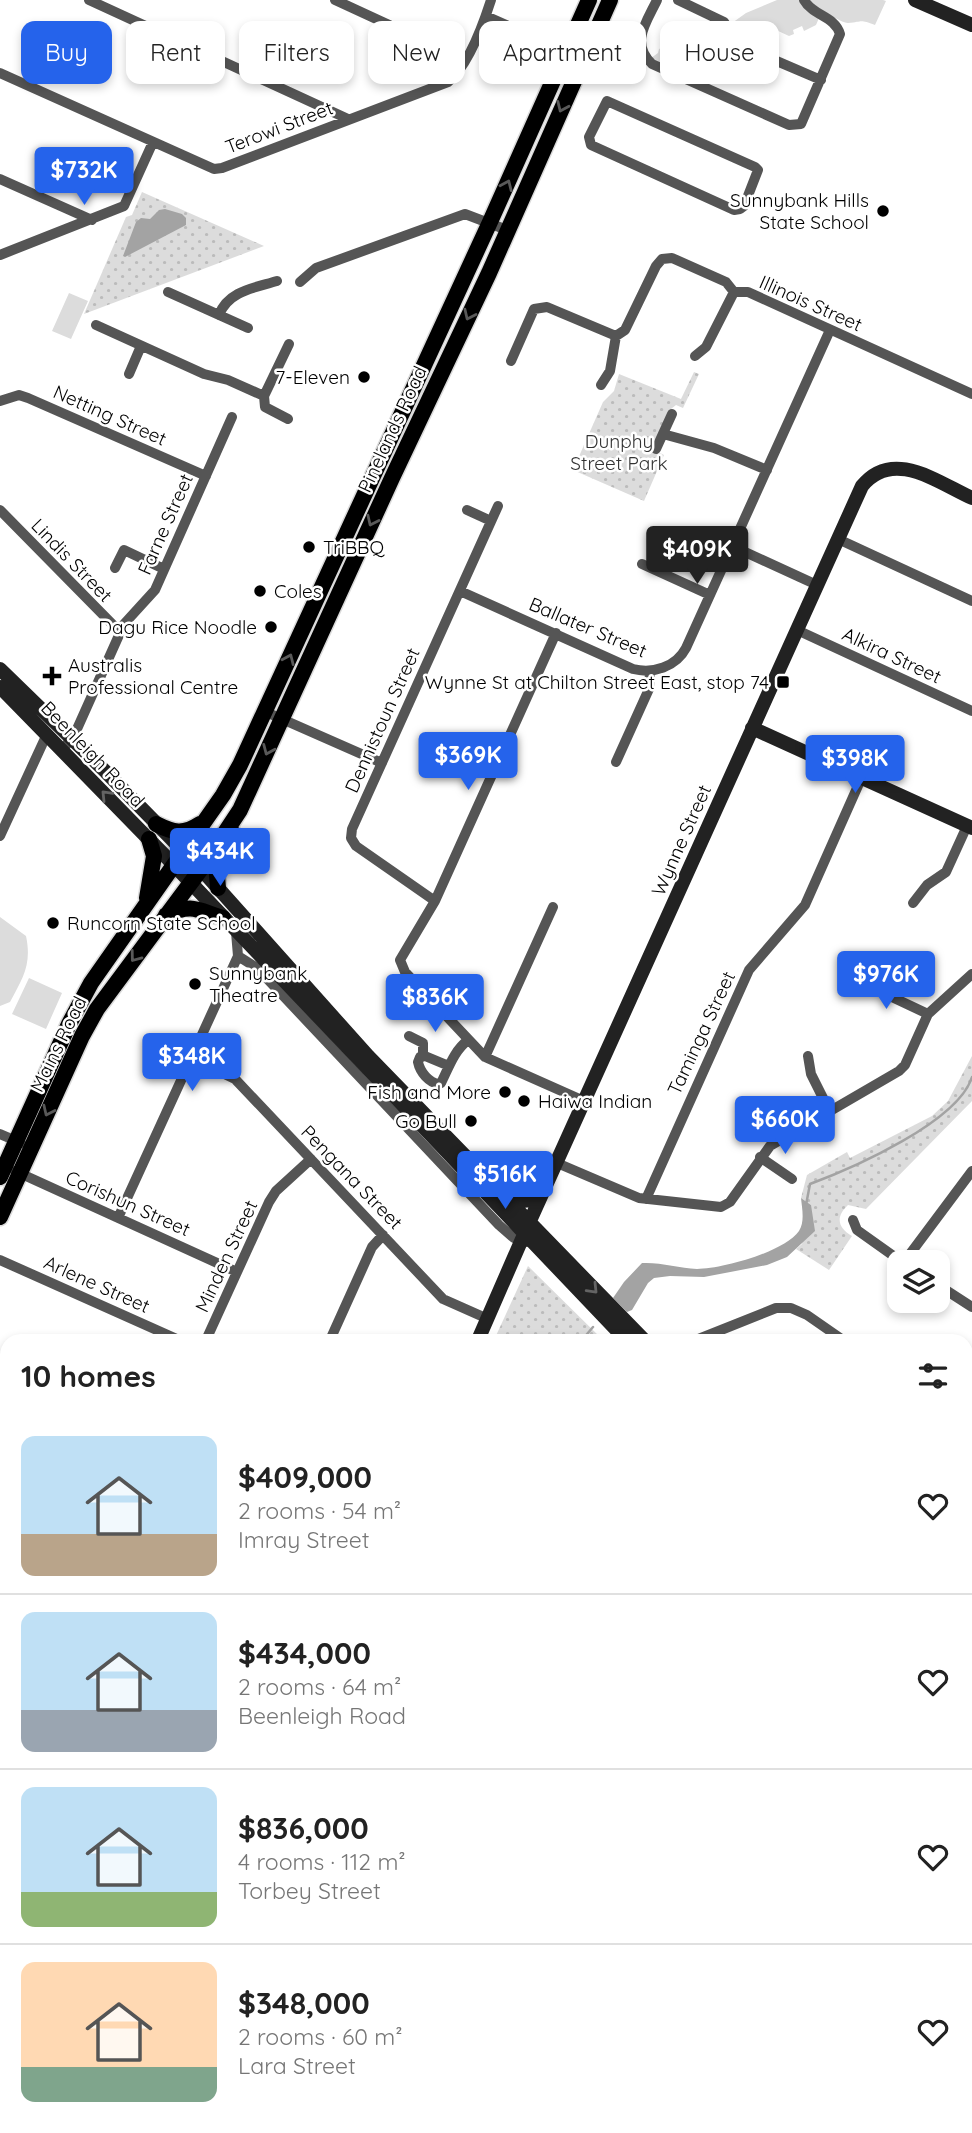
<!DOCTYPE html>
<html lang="en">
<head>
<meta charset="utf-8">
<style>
	body { margin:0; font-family:Quicksand,sans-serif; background:#f2f2f2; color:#222; height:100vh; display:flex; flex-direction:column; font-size:26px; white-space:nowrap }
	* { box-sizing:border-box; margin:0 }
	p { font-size:23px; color:#767676 }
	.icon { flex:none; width:38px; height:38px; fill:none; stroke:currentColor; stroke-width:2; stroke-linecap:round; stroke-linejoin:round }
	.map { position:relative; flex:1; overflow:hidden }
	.drawer { position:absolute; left:0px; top:1334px; width:973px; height:800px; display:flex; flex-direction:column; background:#fff; border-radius:21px 21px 0 0; box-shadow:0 4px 10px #0003 }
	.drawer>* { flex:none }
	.banner { position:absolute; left:21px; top:21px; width:931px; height:63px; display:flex; gap:14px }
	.buttons { position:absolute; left:887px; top:1250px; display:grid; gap:14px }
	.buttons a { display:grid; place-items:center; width:63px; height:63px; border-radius:14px; background:#fff; box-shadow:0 4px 10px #0003; font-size:35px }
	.price { position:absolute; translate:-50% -60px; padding:0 16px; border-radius:7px; background:#2563eb; color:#fff; font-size:23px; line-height:46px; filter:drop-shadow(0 2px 4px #0008) }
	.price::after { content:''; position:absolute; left:50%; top:42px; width:21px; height:16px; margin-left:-10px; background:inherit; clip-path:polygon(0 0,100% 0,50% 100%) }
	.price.on { background:#222; color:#fff }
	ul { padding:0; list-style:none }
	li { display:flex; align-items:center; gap:21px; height:175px; padding:0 21px }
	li+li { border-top:2px solid #e0e0e0 }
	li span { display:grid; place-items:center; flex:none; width:196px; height:140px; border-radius:14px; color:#555 }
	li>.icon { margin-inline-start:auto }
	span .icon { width:84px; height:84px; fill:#fffc; stroke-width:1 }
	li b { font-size:30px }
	h2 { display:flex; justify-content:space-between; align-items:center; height:84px; padding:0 21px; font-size:30px }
	.chip { padding:0 24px; border-radius:14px; background:#fff; box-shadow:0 4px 10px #0003; font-size:24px; line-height:63px }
	.chip.on { background:#2563eb; color:#fff }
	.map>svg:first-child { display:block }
</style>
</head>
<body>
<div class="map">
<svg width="972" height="2133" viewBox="0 0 972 2133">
	<defs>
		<pattern id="park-dots" width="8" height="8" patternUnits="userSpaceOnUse" patternTransform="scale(1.75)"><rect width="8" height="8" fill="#dcdcdc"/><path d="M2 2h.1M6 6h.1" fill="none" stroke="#bbb" stroke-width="1.8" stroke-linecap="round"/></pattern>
	</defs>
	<rect width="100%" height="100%" fill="#fff"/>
	<path fill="#dcdcdc" d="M 777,0 L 800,0 L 808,12 L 819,18 L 816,25 L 804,31 L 802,26 L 793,30 L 794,34 L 789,36 L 776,30 L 769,35 L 754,35 L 750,44 L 739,35 L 732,23 L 746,13 Z
		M 810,0 L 883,0 L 886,1 L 875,25 C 859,19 863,22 848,23 C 841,23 814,6 810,0 Z
		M 716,25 L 724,26 L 741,48 L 720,56 L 712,47 L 693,54 L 690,58 L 692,63 L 695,63 L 698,70 L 685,75 L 651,58 L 658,53 L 659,49 Z
		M 69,293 L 88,301 L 71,339 L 52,331 Z
		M 0,917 L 26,936 C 32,964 23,978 10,1002 L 0,1006 Z
		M 29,978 L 62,993 L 46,1029 L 12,1014 Z"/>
	<path fill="url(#park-dots)" d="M 142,192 L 264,246 L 84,314 L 126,217 L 132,215 Z
		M 694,372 L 699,374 L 683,408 L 676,405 L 671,409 L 652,449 L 664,455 L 644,501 L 573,470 L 603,402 L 614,391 L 619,374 L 681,399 Z
		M 972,1056 L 972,1101 L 866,1209 L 848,1205 C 835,1217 838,1228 852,1236 L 829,1270 L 796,1249 L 802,1244 L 811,1205 L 801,1198 L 807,1175 L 847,1152 L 850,1158 L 932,1116 L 948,1101 Z
		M 528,1266 L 603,1340 L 494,1340 Z
		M 966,1609 L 972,1616 L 972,1986 L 966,1988 Z"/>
	<path fill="#a3a3a3" d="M 165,209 L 182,214 L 186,218 L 186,225 L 125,257 L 123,256 L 136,222 L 141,218 L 150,219 L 159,210 Z
		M 801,1198 L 811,1205 L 815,1231 L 787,1257 L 767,1265 L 704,1277 L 670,1276 L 654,1278 L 648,1283 L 632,1310 L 627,1312 L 613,1298 L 624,1282 L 642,1263 C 660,1262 679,1268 697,1269 C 722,1269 784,1252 799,1231 C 805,1222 802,1208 801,1198 Z"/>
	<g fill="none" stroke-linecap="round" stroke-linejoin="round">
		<path stroke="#a3a3a3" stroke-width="2.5" d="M 806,1205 L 810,1184 C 853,1168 958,1122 972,1077
			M 582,1340 L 593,1327
			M 966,1771 L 972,1770
			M 966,1873 L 972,1881
			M 967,1875 L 972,1866"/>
		<defs>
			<path id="primary" d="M 156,824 C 174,833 183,835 200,824
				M 218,888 L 217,875 L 233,833
				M 147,898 L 154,856 L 149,839
				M 166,915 C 193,903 197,910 223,918
				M 0,1177 L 69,1024 L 91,983 L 223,795 L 240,765 L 490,222 L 589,0
				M 0,1217 L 82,1036 L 97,1009 L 201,869 L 240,810 L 392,478 L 489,273 L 610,0"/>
		</defs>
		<use href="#primary" stroke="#dbdbdb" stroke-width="19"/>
		<path stroke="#555" stroke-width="10" d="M 89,0 L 348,119
			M 335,0 L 465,60
			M 657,0 C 646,23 630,43 652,64 L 789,125 L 801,124 L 840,34 C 835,16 813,16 804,0
			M 678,0 L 724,22 L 738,43 L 744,47 L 821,80
			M 486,16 L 566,52
			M 0,73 L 214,169 L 222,168 L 448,82 C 468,66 483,25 491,0
			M 607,101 L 755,167 L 758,170 L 744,206 L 740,209 L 734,210 L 591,145 L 589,137 Z
			M 0,179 L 92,220
			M 0,255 L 124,206 L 153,142
			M 300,282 L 316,268 L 465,214 L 507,230
			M 168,292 L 248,328
			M 219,315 C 228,291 254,288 277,281
			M 96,325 L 204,374 L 228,380 L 264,396
			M 695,356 L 706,347 L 734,292
			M 511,361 L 534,309 L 547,307 L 616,336 L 625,330 L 656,266 L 662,259 L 672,258 L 726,282 L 734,292 L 748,292 L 972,394
			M 129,374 L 141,346
			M 601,385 L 610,371 L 616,336
			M 0,401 L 19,395 L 28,398 L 206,476
			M 288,419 L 265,407 L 264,396 L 289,344
			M 663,434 L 714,448 L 767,470
			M 656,449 L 672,414
			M 0,510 L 120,632
			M 467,510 L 491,521
			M 838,539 L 972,601
			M 732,546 L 817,585
			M 642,564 L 710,595
			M 115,568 L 124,550 L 164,569
			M 460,591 L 633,669 C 653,674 676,667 686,648 L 830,330
			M 797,630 L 972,711
			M 556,633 L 435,901 L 400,960 L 405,972 L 485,1057 L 584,1101
			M 266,712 L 382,763
			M 63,750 L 77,729 L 124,624 L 155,590 L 232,417
			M 616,762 L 649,689 L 650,671
			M 0,836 L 47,734
			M 435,901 L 356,846 L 351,838 L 352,829 L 498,506
			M 913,903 L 927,885 L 946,872 L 967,826
			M 238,956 L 257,968 L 499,1225 L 514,1238 L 526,1242
			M 858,981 L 928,1014
			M 409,1036 L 423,1043 L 423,1055
			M 808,1056 L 811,1074 L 829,1110
			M 485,1057 L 553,907
			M 191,1058 L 235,1079 L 443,1299 L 488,1319
			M 449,1066 L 425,1056 L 420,1057 L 418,1062 C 420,1072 429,1083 439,1084 L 441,1083 C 449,1067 454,1051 468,1040
			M 0,1134 L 21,1143
			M 760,1157 L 792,1179
			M 557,1163 L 639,1198 L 721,1207 L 730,1202 L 770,1146 L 899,1071 L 905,1065 L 928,1014 L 972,974
			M 15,1171 L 237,1272
			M 646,1199 L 749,970 L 805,905 L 861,779
			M 118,1218 L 238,956 L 236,932
			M 853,1220 L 857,1230 L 902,1262
			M 0,1260 L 179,1340
			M 904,1262 L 972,1171
			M 938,1285 L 972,1307
			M 206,1340 L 269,1202 L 276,1191 L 311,1159
			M 330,1340 L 372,1247 L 383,1235
			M 696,1340 L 776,1308 L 791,1308 L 807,1315 L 843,1340
			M 0,1392 L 7,1395
			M 966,1429 L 972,1433
			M 0,1462 L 7,1447
			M 966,1467 L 972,1458
			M 0,1538 L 7,1542
			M 0,1643 L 7,1627
			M 0,1957 L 7,1959
			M 0,2050 L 7,2035
			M 966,2092 L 972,2095
			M 487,2126 L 487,2133
			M 901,2126 L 906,2133
			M 7,2133 L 10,2126"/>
		<path stroke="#222" stroke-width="14" d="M 915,0 L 972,25
			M 0,669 L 106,772 L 201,869 L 368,1056 L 644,1340
			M 0,687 L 173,864 L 626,1340
			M 752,728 L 972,828
			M 506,1187 L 522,1201 L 532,1200 L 541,1196
			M 478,1340 L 529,1223 L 862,486 C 893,448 937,482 972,498
			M 966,1575 L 972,1581
			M 966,1591 L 972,1598
			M 966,2001 L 972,2000
			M 0,2085 L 7,2088
			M 93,2126 L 108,2133
			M 287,2133 L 290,2126
			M 666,2133 L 669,2126"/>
		<use href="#primary" stroke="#000" stroke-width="16"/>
		<defs>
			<path id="rail" d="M 0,1924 L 7,1927
				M 966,2071 L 972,2073"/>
		</defs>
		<use href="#rail" stroke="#000" stroke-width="5"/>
		<use href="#rail" stroke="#fff" stroke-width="2.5" stroke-dasharray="8" stroke-linecap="butt"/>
	</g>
	<defs><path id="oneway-chevron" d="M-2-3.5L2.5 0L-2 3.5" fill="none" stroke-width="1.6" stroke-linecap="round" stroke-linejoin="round" transform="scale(1.75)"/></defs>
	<g stroke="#595959">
		<use href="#oneway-chevron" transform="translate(562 107) rotate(114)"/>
		<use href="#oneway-chevron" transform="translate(507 185) rotate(-66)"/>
		<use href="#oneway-chevron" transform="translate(469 315) rotate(115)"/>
		<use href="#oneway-chevron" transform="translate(372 521) rotate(115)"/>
		<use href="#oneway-chevron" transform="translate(289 659) rotate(-66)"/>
		<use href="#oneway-chevron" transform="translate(268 750) rotate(113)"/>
		<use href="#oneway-chevron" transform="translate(135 957) rotate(127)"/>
		<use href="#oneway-chevron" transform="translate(48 1111) rotate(115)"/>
	</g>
	<g stroke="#646464">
		<use href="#oneway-chevron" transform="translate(106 795) rotate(-134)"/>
		<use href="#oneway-chevron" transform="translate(593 1289) rotate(46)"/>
	</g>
	<g fill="#000" stroke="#fff" stroke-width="2.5">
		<circle cx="883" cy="211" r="7"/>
		<circle cx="364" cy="377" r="7"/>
		<circle cx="309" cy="547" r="7"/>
		<circle cx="260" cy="591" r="7"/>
		<circle cx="271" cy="627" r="7"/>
		<path d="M48.5 665.5h7v7h7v7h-7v7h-7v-7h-7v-7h7z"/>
		<rect x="776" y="675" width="14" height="14" rx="3.5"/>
		<circle cx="53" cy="923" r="7"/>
		<circle cx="195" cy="984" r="7"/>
		<circle cx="505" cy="1092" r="7"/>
		<circle cx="524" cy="1101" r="7"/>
		<circle cx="471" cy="1121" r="7"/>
	</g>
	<g text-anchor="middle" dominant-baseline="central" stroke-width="5" stroke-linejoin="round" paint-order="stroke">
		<g font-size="19" fill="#000" stroke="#fff">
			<text transform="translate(279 127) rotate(-21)">Terowi Street</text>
			<text transform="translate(811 303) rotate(24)">Illinois Street</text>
			<text transform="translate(110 415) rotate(24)">Netting Street</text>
			<text transform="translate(392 429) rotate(-65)">Pinelands Road</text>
			<text transform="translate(165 524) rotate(-66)">Farne Street</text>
			<text transform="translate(72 560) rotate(46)">Lindis Street</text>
			<text transform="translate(588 627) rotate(23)">Ballater Street</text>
			<text transform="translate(892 655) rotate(25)">Alkira Street</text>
			<text transform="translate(382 720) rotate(-66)">Dennistoun Street</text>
			<text transform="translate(93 754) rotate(46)">Beenleigh Road</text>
			<text transform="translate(681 840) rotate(-66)">Wynne Street</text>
			<text transform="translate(701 1033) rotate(-65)">Taminga Street</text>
			<text transform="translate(58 1044) rotate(-64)">Mains Road</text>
			<text transform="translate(352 1177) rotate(46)">Pengana Street</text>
			<text transform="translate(128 1203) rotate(24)">Corishun Street</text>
			<text transform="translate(226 1256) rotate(-65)">Minden Street</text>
			<text transform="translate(97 1284) rotate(24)">Arlene Street</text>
		</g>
		<g font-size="19" fill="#000" stroke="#fff" text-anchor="end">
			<text x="869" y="200">Sunnybank Hills<tspan x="869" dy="22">State School</tspan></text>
			<text x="350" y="377">7-Eleven</text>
			<text x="323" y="547" text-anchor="start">TriBBQ</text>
			<text x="274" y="591" text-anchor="start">Coles</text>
			<text x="257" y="627">Dagu Rice Noodle</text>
			<text x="68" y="665" text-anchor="start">Australis<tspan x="68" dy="22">Professional Centre</tspan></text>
			<text x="769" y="682">Wynne St at Chilton Street East, stop 74</text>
			<text x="67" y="923" text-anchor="start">Runcorn State School</text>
			<text x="209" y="973" text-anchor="start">Sunnybank<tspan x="209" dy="22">Theatre</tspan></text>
			<text x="491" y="1092">Fish and More</text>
			<text x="538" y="1101" text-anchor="start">Haiwa Indian</text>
			<text x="457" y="1121">Go Bull</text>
		</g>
		<g font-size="19" fill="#333" stroke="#fff">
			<text x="619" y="441">Dunphy<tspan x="619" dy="22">Street Park</tspan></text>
		</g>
	</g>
</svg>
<div class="buttons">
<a><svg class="icon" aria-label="layers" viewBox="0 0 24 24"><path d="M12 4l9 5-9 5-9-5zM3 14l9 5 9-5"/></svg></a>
</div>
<b class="price" style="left:84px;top:207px">$732K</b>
<b class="price on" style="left:697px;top:586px">$409K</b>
<b class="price" style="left:468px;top:792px">$369K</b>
<b class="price" style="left:855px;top:795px">$398K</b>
<b class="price" style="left:220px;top:888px">$434K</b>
<b class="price" style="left:886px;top:1011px">$976K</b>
<b class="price" style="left:435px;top:1034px">$836K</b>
<b class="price" style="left:192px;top:1093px">$348K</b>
<b class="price" style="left:785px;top:1156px">$660K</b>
<b class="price" style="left:505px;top:1211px">$516K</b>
<div class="banner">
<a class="chip on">Buy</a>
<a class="chip">Rent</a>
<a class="chip">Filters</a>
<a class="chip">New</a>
<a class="chip">Apartment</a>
<a class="chip">House</a>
</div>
<section class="drawer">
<h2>10 homes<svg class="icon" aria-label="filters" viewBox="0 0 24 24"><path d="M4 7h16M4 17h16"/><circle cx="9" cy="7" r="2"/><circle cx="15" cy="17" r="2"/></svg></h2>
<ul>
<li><span style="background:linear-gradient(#bfe0f5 70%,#b9a48a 0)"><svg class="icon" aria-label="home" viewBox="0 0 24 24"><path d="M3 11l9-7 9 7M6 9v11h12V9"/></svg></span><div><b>$409,000</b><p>2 rooms · 54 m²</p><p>Imray Street</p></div><svg class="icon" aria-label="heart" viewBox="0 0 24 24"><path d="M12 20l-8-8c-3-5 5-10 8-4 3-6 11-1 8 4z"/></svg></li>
<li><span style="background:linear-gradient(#bfe0f5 70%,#9aa5b1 0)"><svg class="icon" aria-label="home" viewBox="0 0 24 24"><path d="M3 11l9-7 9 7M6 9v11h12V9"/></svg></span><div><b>$434,000</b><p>2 rooms · 64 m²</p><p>Beenleigh Road</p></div><svg class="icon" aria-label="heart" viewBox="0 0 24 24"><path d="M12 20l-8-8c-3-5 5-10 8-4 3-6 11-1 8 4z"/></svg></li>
<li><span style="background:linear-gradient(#bfe0f5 75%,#8fb573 0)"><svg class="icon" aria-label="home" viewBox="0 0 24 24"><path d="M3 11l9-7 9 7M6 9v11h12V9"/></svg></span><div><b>$836,000</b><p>4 rooms · 112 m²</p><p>Torbey Street</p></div><svg class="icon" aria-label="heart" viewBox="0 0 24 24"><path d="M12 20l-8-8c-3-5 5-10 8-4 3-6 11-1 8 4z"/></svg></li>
<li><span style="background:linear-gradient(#ffd9b3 75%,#7fa58c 0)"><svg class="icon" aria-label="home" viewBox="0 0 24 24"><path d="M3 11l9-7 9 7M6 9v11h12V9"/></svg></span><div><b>$348,000</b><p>2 rooms · 60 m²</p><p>Lara Street</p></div><svg class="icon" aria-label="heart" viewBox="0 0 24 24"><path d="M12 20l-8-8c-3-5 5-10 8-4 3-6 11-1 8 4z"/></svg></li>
</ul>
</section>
</div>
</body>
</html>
